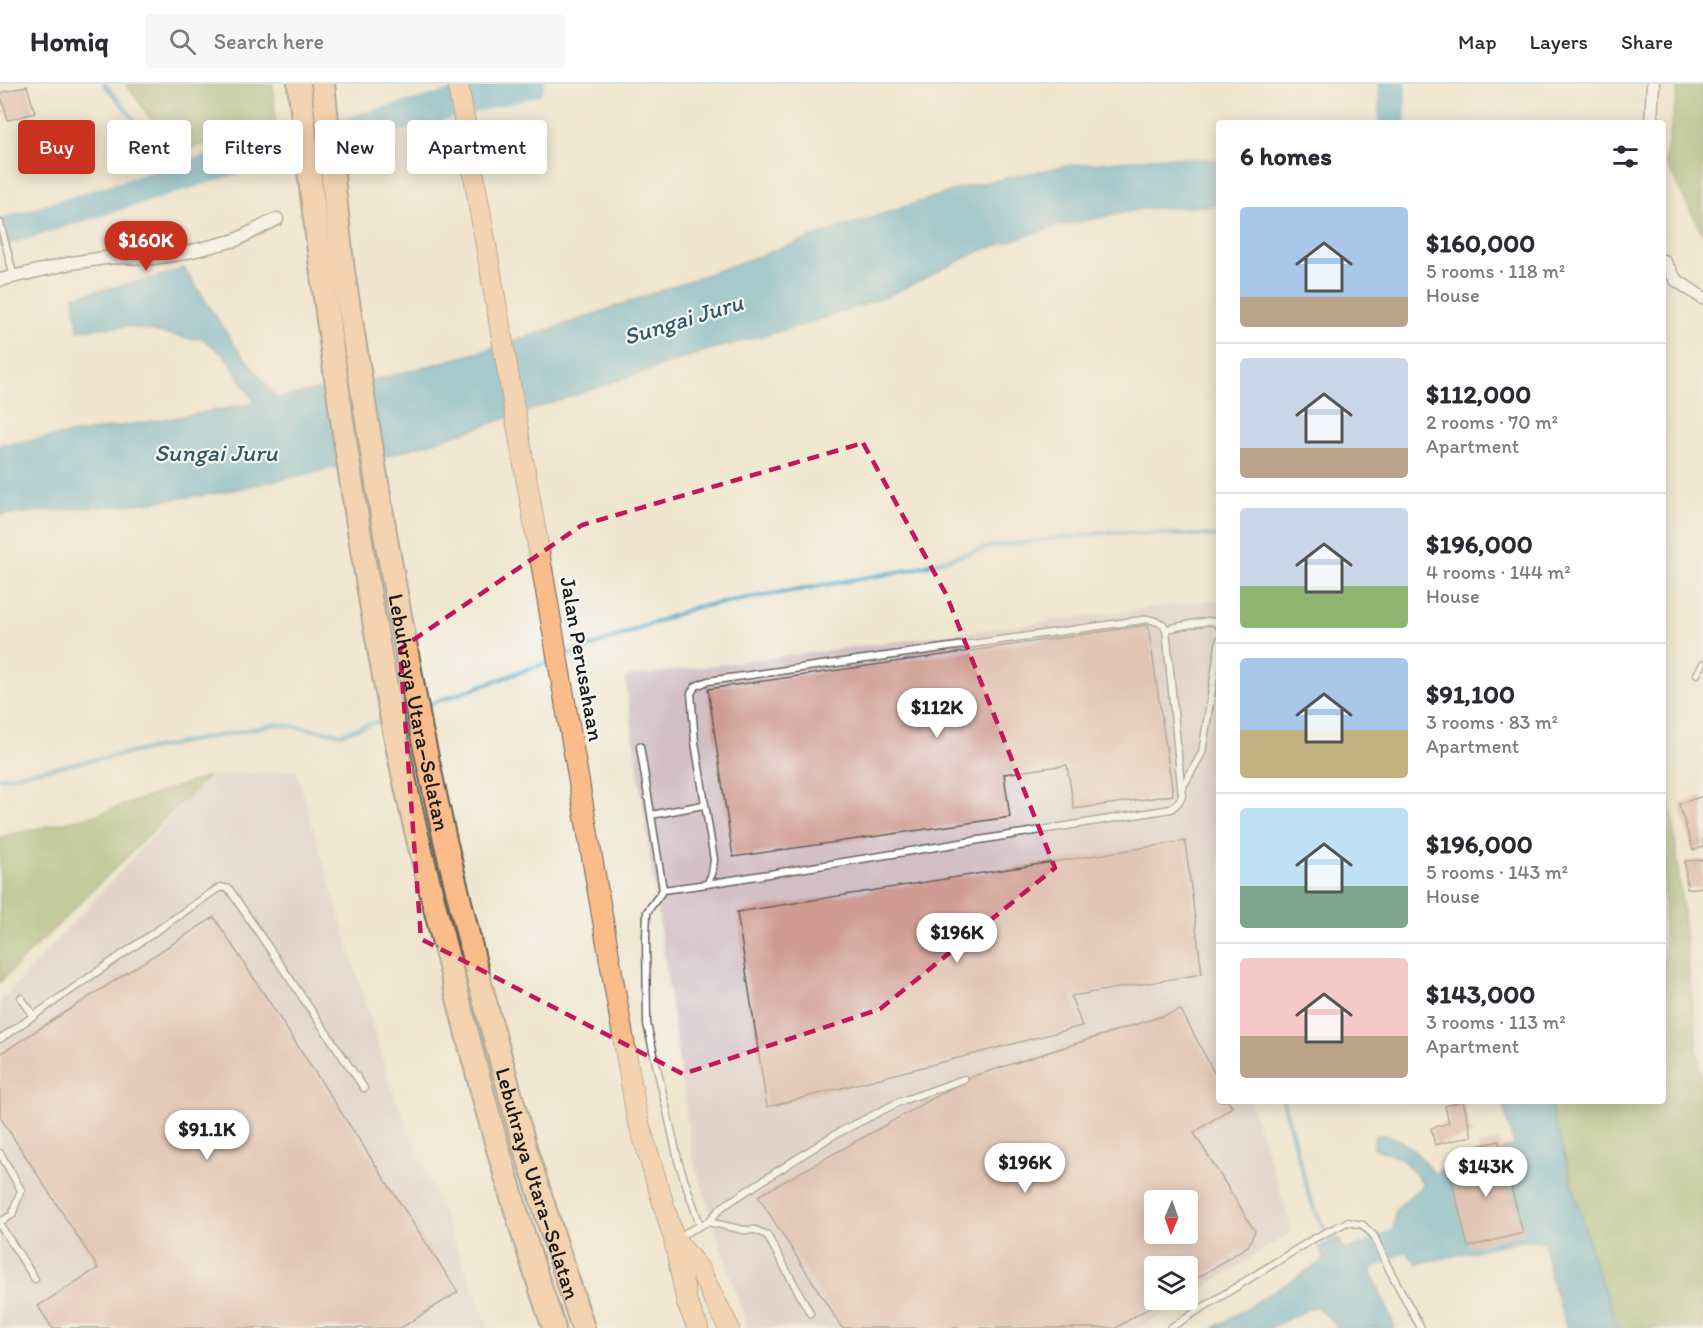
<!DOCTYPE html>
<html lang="en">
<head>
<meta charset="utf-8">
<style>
	body { margin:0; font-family:Itim,sans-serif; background:#f7f7f7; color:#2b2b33; height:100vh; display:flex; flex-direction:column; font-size:22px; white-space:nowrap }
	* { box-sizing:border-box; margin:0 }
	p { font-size:20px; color:#7c7c81 }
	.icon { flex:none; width:33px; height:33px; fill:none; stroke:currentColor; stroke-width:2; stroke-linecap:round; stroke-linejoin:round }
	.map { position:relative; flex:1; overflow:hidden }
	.drawer { position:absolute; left:1216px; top:36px; width:450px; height:984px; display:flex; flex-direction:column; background:#fff; border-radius:6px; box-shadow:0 3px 15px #0003 }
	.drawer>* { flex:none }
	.hud { position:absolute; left:18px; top:36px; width:570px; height:54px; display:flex; gap:12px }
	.needle { width:39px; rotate:182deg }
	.controls { position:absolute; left:1144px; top:1106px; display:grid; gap:12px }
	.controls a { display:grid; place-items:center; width:54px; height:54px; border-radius:6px; background:#fff; box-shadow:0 3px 15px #0003; font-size:30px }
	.price { position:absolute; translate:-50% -51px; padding:0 14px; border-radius:21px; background:#fff; color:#222; font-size:20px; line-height:39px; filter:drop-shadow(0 2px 3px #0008) }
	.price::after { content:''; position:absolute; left:50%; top:36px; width:18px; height:14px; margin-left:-9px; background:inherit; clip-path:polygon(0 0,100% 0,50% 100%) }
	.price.active { background:#c8321e; color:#fff }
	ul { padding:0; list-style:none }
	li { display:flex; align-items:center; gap:18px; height:150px; padding:0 24px }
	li+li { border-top:2px solid #e1e1e2 }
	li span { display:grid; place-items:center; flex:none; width:168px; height:120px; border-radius:6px; color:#555 }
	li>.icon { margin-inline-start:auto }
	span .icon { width:72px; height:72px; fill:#fffc; stroke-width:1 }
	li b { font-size:26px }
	h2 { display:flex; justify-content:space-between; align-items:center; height:72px; padding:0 24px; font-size:26px }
	.tag { padding:0 21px; border-radius:6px; background:#fff; box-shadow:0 3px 15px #0003; font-size:21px; line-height:54px }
	.tag.active { background:#c8321e; color:#fff }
	header { display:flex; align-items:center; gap:36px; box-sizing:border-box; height:84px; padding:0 30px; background:#fff; border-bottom:2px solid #e1e1e2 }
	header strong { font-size:28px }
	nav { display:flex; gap:33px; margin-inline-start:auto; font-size:21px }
	.search { width:420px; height:54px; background:#f7f7f7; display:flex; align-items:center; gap:15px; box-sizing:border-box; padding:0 21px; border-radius:6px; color:#7c7c81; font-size:22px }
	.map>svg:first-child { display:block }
</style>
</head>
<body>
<header>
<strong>Homiq</strong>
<div class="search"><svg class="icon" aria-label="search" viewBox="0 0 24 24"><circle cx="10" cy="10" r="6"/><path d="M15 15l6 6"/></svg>Search here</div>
<nav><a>Map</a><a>Layers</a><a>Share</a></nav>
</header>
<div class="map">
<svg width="1703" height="1244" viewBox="0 0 1703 1244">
	<rect width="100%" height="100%" fill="#f6f6f2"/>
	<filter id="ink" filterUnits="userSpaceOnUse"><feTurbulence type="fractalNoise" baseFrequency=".0167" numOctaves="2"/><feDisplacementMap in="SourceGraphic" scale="12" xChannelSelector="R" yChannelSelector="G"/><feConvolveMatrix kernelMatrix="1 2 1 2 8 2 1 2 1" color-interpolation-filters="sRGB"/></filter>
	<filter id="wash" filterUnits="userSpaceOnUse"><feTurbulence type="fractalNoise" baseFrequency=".008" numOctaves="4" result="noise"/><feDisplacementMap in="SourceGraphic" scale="24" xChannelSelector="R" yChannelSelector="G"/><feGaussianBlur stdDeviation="1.35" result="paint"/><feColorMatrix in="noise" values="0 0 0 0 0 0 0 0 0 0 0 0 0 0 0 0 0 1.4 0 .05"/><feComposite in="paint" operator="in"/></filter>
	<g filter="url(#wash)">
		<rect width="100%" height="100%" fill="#f0e6cf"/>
		<path fill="#d2bec5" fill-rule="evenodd" d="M 1219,515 L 1220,1017 L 1250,1017 L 1293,1147 L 1188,1214 L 1188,1182 L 1155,1182 L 1155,1215 L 1186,1215 L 1140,1244 L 747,1244 L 692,1071 L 625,593 ZM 1155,1116 L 1188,1116 L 1188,1149 L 1155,1149 Z
			M 296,686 L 389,997 L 489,1244 L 0,1244 L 0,918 L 208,692 Z"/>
		<path fill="#8cac60" stroke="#54643e" stroke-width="1.5" d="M 126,0 L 273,0 L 276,41 L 175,68 Z
			M 1679,0 L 1703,0 L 1703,151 L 1665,77 Z
			M 208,692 L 0,898 L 0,753 L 95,731 Z
			M 1664,715 L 1671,718 L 1703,1017 L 1703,1244 L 1619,1244 L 1596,1185 L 1549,1017 L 1664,1017 Z"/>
		<path fill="#49a6c7" stroke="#326172" stroke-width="1.5" d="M 1163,73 L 1219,76 L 1219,121 L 1142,125 L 1050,144 L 980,167 L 888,212 L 806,240 L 702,268 L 469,347 L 376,375 L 218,409 L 137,420 L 0,431 L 0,361 L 185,332 L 255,319 L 226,273 L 202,254 L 190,255 L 128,242 L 78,246 L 74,212 L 151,195 L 184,184 L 235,262 L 277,314 L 383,294 L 479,268 L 572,238 L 798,158 L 967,102 L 1065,82 Z
			M 1502,1017 L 1549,1017 L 1596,1185 L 1619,1244 L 1567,1244 L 1550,1192 L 1544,1158 L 1520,1157 L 1417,1180 L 1392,1153 L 1396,1125 L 1424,1100 L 1401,1074 L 1373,1064 L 1375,1051 C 1401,1048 1420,1072 1435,1090 L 1443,1084 L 1514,1061 Z
			M 1338,1153 L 1345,1166 L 1360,1160 L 1395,1244 L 1337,1244 L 1334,1239 L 1315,1222 L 1270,1244 L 1214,1244 L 1325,1176 L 1319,1163 Z"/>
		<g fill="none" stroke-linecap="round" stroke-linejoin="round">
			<path stroke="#49a6c7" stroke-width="4.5" d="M 104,0 L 126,25 L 146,53 L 158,102
				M 563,573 L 693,524 L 910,486 L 992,462 L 1110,448 L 1220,452
				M 424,622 L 552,577
				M 0,694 L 278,640 L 341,650 L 385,635
				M 1283,1017 L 1310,1115 L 1332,1162"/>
			<path stroke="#49a6c7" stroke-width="28" d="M 1392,0 L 1392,39
				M 0,149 L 256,70 L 531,0
				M 1332,1191 L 1430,1141"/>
		</g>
		<g id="blocks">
			<path fill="#cf9b92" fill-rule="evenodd" d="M 27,2 L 35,29 L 8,36 L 0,9 Z
				M 1148,541 L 1173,711 L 1074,725 L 1067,681 L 1004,690 L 1010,733 L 733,773 L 708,605 Z
				M 1703,712 L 1703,763 L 1693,766 L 1679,720 Z
				M 1185,757 L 1202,890 L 1071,912 L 1082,942 L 767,1023 L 737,828 Z
				M 1703,776 L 1703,803 L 1687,805 L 1685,777 Z
				M 214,833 L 458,1208 L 401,1244 L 52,1244 L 38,1222 L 98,1184 L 0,1033 L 0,970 Z
				M 1181,926 L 1220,1000 L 1220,1017 L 1228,1017 L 1232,1023 L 1194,1049 L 1255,1147 L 1248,1162 L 1188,1200 L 1188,1182 L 1155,1182 L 1155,1215 L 1163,1215 L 1116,1244 L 842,1244 L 758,1112 L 971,993 ZM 1155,1116 L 1188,1116 L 1188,1149 L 1155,1149 Z
				M 1463,1017 L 1472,1052 L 1435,1061 L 1431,1044 L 1449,1039 L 1445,1022 Z
				M 1499,1057 L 1523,1149 L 1468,1163 L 1449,1085 L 1482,1077 L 1478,1062 Z"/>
		</g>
	</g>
	<g filter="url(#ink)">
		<use href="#blocks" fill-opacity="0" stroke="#66635b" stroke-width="1.5"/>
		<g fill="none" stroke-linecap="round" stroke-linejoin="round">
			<defs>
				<path id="service" d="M 0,139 L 14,193
					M 1166,545 L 1208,537 L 1215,538 L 1220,543
					M 1697,590 L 1703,580
					M 640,662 L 663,806
					M 1182,704 L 1202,669 L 1220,555
					M 651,731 L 703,721
					M 21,914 L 34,932
					M 0,955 L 220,803 L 229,805 L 364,1004
					M 0,1069 L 21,1106 L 12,1131 L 0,1138
					M 708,1138 L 744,1146 L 755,1146 L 767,1151 L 810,1229
					M 0,1141 L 35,1195
					M 700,1141 L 679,1080 L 647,940 L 646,853 L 647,828 L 663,806 L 707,800 L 712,790 L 714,776 L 695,658 L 691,609 L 696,602 L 708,597 L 1149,535 L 1163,540 L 1166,545 L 1182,712 L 1178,719 L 1171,725 L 707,800
					M 677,1153 L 708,1138 L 722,1123 L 832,1052 L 899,1018 L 964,995
					M 1170,1244 L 1313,1155 L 1347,1138 L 1363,1141 L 1374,1152 L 1389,1185 L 1421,1244"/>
				<path id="minor" d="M 1651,39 L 1653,0
					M 1664,177 L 1676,196 L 1703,214
					M 0,196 L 71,179 L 112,173 L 154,174 L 184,169 L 236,156 L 277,135"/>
				<path id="primary" d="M 458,0 L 637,1033 L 674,1155 L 687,1219 L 698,1244
					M 676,1157 L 699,1185 L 729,1244"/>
				<g id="motorway">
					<path d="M 299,0 C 322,205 350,411 388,614 C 405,708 429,801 453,894 C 482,1012 514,1129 554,1244"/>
					<path id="s1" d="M 323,0 L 343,187 L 386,455 L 421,646 L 445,756 L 479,896 L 525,1064 L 583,1244"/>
				</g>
			</defs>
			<use href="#service" stroke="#66635b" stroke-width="9"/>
			<use href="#minor" stroke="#66635b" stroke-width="15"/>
			<use href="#primary" stroke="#66635b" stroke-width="22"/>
			<use href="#motorway" stroke="#66635b" stroke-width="26"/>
			<use href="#service" stroke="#fff" stroke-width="6"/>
			<use href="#minor" stroke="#fff" stroke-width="12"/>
			<use href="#primary" stroke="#f9bc8a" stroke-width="20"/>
			<use href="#motorway" stroke="#f9bc8a" stroke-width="22"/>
		</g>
	</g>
	<path d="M0 0H1703V1244H0ZM 863,359 L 946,510 L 1055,784 L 880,925 L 683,990 L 421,855 L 400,565 L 582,441 Z" fill="#f0e6cf" fill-opacity=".55" fill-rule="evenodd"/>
	<path fill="none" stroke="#c2185b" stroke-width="4.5" stroke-dasharray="12 8" stroke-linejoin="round" d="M 863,359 L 946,510 L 1055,784 L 880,925 L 683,990 L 421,855 L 400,565 L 582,441 Z"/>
	<g text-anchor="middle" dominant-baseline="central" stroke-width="4.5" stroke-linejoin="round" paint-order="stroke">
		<g font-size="22" fill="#1c1c1c" stroke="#f6f6f2">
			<text transform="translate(582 575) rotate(80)">Jalan Perusahaan</text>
			<text stroke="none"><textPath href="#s1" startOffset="636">Lebuhraya Utara–Selatan</textPath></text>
			<text stroke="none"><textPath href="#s1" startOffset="1122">Lebuhraya Utara–Selatan</textPath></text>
		</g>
		<g font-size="24" font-style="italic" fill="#305a69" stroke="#f6f6f2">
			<text transform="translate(683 235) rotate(-17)">Sungai Juru</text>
			<text x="216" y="368">Sungai Juru</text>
		</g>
	</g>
</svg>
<div class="controls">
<a><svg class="needle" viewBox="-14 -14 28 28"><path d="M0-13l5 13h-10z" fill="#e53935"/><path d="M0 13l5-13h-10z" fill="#7c7c81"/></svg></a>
<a><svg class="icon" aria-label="layers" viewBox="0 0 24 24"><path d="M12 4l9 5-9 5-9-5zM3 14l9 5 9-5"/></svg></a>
</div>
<b class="price active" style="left:146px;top:188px">$160K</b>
<b class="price" style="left:937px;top:655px">$112K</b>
<b class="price" style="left:957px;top:880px">$196K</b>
<b class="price" style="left:207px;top:1077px">$91.1K</b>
<b class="price" style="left:1025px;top:1110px">$196K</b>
<b class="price" style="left:1486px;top:1114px">$143K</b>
<div class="hud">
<a class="tag active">Buy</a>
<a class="tag">Rent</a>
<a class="tag">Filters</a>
<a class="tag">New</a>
<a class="tag">Apartment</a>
</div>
<section class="drawer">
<h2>6 homes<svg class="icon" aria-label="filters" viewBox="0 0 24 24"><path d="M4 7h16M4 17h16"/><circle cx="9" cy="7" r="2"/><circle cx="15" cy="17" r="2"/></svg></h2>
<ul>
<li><span style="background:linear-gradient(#a9c7e8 75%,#b9a48a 0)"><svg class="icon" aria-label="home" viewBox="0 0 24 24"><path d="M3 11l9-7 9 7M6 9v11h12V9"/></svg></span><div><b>$160,000</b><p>5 rooms · 118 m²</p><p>House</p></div></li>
<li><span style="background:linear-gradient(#c9d6e8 75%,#b9a48a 0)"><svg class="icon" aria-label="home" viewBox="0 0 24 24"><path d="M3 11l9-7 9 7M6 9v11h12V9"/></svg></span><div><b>$112,000</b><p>2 rooms · 70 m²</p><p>Apartment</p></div></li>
<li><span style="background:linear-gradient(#c9d6e8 65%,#8fb573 0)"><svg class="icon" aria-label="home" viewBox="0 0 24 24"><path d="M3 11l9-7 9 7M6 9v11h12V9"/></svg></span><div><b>$196,000</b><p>4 rooms · 144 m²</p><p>House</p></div></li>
<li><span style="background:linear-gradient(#a9c7e8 60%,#c2b280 0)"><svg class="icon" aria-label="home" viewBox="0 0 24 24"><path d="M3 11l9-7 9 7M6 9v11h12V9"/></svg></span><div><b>$91,100</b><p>3 rooms · 83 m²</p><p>Apartment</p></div></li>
<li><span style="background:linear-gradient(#bfe0f5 65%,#7fa58c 0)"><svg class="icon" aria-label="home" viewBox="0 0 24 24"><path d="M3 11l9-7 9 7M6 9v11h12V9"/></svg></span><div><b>$196,000</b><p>5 rooms · 143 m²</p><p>House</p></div></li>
<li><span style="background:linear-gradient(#f6c9c9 65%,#b9a48a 0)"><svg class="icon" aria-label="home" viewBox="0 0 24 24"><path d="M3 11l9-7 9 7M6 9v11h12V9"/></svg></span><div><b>$143,000</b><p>3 rooms · 113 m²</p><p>Apartment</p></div></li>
</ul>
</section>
</div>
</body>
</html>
